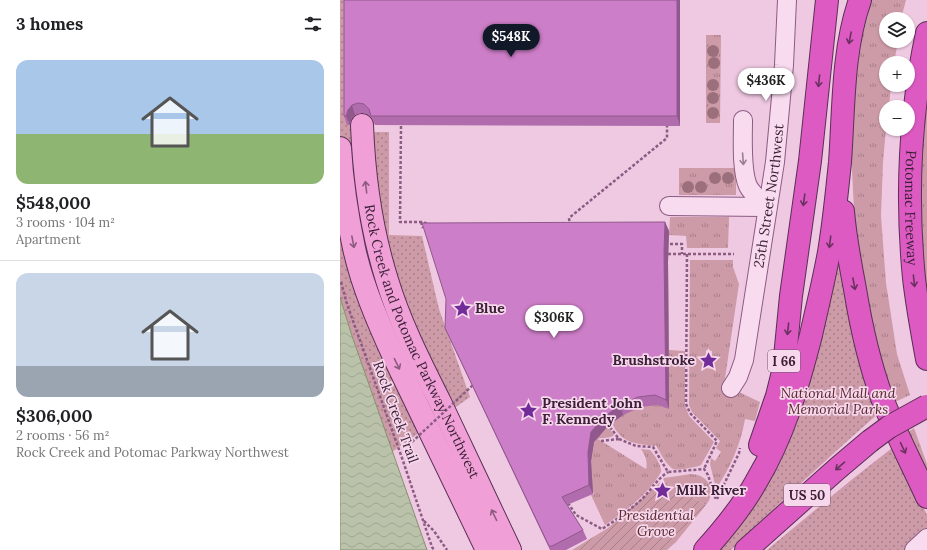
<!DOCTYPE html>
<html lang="en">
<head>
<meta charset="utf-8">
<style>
	body { margin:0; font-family:Lora,serif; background:#f6f6f6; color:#202124; height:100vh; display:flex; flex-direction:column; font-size:15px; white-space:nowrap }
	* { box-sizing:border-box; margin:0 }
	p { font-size:13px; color:#757577 }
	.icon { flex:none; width:22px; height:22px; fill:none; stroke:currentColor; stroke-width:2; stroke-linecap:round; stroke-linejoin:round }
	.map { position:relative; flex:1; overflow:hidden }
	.side { display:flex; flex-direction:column; background:#fff; width:340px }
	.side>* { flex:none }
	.fabs { position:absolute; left:539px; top:12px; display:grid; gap:8px }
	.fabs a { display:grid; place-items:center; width:36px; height:36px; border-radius:50%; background:#fff; box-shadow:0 1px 3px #0004; font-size:20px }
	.price { position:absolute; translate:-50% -34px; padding:0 9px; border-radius:14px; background:#fff; color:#222; font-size:13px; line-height:26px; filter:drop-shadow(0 1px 2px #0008) }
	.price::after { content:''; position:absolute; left:50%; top:24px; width:12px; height:9px; margin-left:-6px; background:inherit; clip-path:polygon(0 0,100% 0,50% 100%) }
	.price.current { background:#111827; color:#fff }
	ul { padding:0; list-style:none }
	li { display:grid; align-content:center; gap:8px; height:212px; padding:0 16px }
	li+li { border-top:1px solid #e0e0e0 }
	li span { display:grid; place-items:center; height:124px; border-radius:12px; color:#555 }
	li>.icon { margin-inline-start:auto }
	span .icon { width:72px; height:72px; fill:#fffc; stroke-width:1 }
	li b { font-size:17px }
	h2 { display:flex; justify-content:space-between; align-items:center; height:48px; padding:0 16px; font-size:17px }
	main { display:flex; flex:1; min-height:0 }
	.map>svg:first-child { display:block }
</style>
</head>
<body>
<main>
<section class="side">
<h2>3 homes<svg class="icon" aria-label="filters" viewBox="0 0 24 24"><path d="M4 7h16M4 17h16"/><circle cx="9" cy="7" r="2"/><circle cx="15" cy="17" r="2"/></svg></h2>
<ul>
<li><span style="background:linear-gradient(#a9c7e8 60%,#8fb573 0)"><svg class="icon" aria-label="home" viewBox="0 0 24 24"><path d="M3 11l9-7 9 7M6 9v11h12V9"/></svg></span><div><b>$548,000</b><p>3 rooms · 104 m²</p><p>Apartment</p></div></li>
<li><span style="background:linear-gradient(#c9d6e8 75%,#9aa5b1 0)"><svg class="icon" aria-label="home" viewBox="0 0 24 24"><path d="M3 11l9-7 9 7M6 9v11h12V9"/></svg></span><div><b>$306,000</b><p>2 rooms · 56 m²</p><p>Rock Creek and Potomac Parkway Northwest</p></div></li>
</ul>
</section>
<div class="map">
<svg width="587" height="550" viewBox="0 0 587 550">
	<defs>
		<pattern id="grass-tufts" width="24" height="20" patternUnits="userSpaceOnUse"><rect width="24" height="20" fill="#cd9ba7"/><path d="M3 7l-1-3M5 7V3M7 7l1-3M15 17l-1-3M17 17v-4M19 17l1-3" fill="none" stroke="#a87e89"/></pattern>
		<pattern id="park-dots" width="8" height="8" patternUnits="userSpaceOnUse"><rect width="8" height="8" fill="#cd9ba7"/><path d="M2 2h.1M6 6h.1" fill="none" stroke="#a87e89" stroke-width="1.8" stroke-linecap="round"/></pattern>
		<pattern id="garden-furrows" width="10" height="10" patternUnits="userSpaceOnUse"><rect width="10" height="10" fill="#cd9ba7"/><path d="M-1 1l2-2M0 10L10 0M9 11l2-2" fill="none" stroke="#a87e89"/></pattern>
		<pattern id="water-waves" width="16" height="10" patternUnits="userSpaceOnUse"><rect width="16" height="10" fill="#bac3a9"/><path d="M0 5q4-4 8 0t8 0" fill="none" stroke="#a1a792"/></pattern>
	</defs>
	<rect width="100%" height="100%" fill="#efc8e1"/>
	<path fill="url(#grass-tufts)" fill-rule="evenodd" d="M 532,0 L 566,0 L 561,19 L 546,19 L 546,41 L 558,41 L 554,63 L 546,63 L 546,85 L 551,85 L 549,107 L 546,107 L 546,129 L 543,162 L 541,216 L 546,283 L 557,354 L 570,395 L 555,402 L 538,356 L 525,296 L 514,210 L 511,150 L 515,84 L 522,38 Z
		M 366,35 L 381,35 L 380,123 L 366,123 Z
		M 587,100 L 587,294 L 584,270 L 581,204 L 582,144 Z
		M 339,168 L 396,168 L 396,195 L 339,195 Z
		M 330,217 L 389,217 L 388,248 L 347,248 L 346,236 L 329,235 Z
		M 350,260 L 393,260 L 393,267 L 399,284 L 384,385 L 420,402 L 415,421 L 405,419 C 401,444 390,468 376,489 L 370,464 L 371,458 L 375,461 L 381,452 L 376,448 L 380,441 L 352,412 L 349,405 ZM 366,350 L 372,351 L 372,369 L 366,368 Z
		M 328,262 L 329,350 L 345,351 L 345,405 L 349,416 L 374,442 L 361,465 L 359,466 C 353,467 338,471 333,469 C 327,466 319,451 316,445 L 314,446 C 302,444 287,444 279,434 C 276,431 274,427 272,423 L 276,420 L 309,264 Z
		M 257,410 L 274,435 C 270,439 262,437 258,439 L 306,469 C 308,461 305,455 301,449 L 310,450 C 314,454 322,466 321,472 C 320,474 317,478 316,480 C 303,498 284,512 265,525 L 251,495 L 254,494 L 216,415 Z
		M 574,428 L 587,464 L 587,475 L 565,434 Z
		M 351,474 C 369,474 377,492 366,505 L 323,480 L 324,478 Z"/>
	<path fill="url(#park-dots)" d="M 0,0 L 35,0 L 34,132 L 49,132 L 49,235 L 82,236 L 99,309 L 130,397 L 52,452 L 12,336 L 0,297 Z
		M 498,259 L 539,413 C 488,457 439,504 391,550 L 377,550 L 404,517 Z
		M 552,448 L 573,485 L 587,515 L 587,550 L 427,550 L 510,481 Z"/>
	<path fill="url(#garden-furrows)" d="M 323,480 L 366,505 L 336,542 L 327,550 L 232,550 L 268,528 Z"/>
	<path fill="url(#water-waves)" stroke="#84916f" d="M 0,297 L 12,336 L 87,550 L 0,550 Z"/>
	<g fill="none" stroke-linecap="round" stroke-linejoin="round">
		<defs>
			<g id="minor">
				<path d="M 403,120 C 403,138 401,170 408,186 C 412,194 421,201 427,207"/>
				<path d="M 329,206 L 427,207"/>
				<path id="s1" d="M 391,388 L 398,377 L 404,360 L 435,162 L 444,65 L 447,0"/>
				<path d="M 574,550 L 587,538"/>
			</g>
			<g id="major">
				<path id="s2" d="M 22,125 C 24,178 31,229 47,280 C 60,323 80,362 100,402 C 123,451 147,501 170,550"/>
				<path d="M 0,148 C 2,182 7,215 14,248 C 22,285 38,322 54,357 L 147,550"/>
			</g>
			<g id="highway">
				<path id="s3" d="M 587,33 C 570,113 566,197 574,278 C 577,305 582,332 587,359"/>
				<path d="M 503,211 C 505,237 510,263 515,289 C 521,326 529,362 542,398 C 555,432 572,464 587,497"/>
				<path d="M 420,445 L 437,396 L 442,376 L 445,357 L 451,296 L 470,161 L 487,0"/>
				<path d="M 365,550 C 384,529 402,507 416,482 C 443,437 458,386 471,335 C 477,308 484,280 489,252 C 494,222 497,192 500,162 C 504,108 502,52 520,0"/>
				<path d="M 406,550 L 498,468 L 530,441"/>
			</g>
		</defs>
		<use href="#minor" stroke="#8b5c83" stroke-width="20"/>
		<use href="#major" stroke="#593055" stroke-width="24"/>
		<use href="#highway" stroke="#593055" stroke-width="24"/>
		<path stroke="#8b5c83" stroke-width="2.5" stroke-dasharray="3 2" stroke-linecap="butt" d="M 61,126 L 60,222 L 81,222 L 90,224
			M 81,222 L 83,228
			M 230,226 L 229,218 L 327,138 L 327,126
			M 325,244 L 342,244 L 342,254
			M 328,254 L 394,254
			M 347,254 L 346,404 L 350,413 L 377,441 L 364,469
			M 1,282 L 7,304 L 62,458 L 92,547 L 94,550
			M 267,423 L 279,439 L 296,446 L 313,447 L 328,472 L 364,469 L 368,475 L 376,500
			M 261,441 L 279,439
			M 377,499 L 399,453 L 400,448
			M 228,503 L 236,515 L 262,529 C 276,520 290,510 302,499 C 311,490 317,479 328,472
			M 84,521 L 94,531 L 107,550"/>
		<use href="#minor" stroke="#f9dbef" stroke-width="18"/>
		<use href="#major" stroke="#f1a0d7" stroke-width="22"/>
		<use href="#highway" stroke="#dc5ac2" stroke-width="22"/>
		<defs>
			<path id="highway-bridge" d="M 530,441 L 549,427 L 587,406"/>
		</defs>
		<use href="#highway-bridge" stroke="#593055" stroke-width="24" stroke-linecap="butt"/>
		<path stroke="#8b5c83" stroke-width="2.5" stroke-dasharray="3 2" stroke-linecap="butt" d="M 72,442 L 133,385"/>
		<use href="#highway-bridge" stroke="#dc5ac2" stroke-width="22"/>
	</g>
	<g fill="#9c6f7d">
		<circle cx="373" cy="51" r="6"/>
		<circle cx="374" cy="63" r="6"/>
		<circle cx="373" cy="85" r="6"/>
		<circle cx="373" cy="98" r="6"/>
		<circle cx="373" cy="113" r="6"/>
		<circle cx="375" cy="178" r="6"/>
		<circle cx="388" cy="178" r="6"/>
		<circle cx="348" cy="187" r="6"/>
		<circle cx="361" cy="187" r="6"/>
	</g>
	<path fill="#b06cac" d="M 4,0 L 340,0 L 340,126 L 35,125 L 32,118 L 27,114 L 22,113 L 15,115 L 11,119 L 10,125 L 7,125 L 4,116 Z
		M 325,222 L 329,231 L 328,262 L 329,409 L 318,405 L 301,407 L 283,415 L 268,426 L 254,442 L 251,461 L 253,494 L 227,505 L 243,530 L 247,539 L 226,550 L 210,550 L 109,337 L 105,328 Z"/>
	<path fill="#90588c" d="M 337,0 L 340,0 L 340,126 L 337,116 Z
		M 12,105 L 15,115 L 11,119 L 10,125 L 6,116 L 8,110 Z
		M 325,222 L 329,231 L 328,262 L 329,409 L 326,400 L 324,252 Z
		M 280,405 L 283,415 L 268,426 L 254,442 L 251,461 L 253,494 L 249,485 L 248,452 L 251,432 L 264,417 Z"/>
	<path fill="#cd7ec8" stroke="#90588c" d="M 4,0 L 337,0 L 337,116 L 31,116 L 29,109 L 24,104 L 18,103 L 12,105 L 8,110 L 6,116 L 4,116 Z
		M 325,222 L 324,252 L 326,400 L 315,395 L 298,397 L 280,405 L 264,417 L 251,432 L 248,452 L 249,485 L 222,497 L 243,530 L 212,546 L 209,546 L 105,328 L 106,299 L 82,223 Z"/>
	<defs><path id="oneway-shaft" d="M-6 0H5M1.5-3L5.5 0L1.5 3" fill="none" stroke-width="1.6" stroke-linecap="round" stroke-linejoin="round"/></defs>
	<g stroke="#6b3161">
		<use href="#oneway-shaft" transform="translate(510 38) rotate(101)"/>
		<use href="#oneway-shaft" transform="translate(479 81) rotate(96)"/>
		<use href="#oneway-shaft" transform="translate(464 200) rotate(98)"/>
		<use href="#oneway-shaft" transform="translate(490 242) rotate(97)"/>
		<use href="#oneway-shaft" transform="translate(574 281) rotate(84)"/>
		<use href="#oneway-shaft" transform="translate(514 284) rotate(79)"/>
		<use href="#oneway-shaft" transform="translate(448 329) rotate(96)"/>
		<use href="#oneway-shaft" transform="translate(563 448) rotate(65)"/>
		<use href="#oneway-shaft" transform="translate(500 466) rotate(139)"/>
	</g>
	<use stroke="#9a7e94" href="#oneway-shaft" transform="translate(403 159) rotate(86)"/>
	<g stroke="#8d5a80">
		<use href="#oneway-shaft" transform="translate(26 187) rotate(-97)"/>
		<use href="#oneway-shaft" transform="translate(13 242) rotate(79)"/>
		<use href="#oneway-shaft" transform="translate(57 364) rotate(64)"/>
		<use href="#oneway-shaft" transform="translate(154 515) rotate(-116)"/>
	</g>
	<defs>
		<symbol id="sight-bare" viewBox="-9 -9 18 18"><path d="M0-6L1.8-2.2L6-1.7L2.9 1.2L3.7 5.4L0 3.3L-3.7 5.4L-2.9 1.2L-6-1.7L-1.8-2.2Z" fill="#722c9a" stroke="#f6d7eb" stroke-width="2.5" paint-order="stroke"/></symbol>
	</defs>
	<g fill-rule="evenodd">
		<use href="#sight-bare" x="110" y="296" width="25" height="25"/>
		<use href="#sight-bare" x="356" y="348" width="25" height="25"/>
		<use href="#sight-bare" x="176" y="398" width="25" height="25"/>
		<use href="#sight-bare" x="310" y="478" width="25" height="25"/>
	</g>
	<g text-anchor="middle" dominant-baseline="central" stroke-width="3.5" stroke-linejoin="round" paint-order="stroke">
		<g fill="#f6d7eb" stroke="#73576e" stroke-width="1">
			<rect x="428" y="350" width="32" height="22" rx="3"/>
			<rect x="444" y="484" width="46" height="22" rx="3"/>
		</g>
		<g font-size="13" font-weight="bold" fill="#3b2038">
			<text x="444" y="361">I 66</text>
			<text x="467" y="495">US 50</text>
		</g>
		<g font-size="14" fill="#3b2038" stroke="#f6d7eb">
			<text stroke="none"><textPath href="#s1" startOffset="197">25th Street Northwest</textPath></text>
			<text stroke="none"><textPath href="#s3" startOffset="176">Potomac Freeway</textPath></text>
			<text stroke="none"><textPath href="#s2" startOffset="227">Rock Creek and Potomac Parkway Northwest</textPath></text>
			<text transform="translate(56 412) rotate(70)">Rock Creek Trail</text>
		</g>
		<g font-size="14" font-weight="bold" fill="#3b2038" stroke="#f6d7eb" text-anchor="start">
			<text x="135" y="308">Blue</text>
			<text x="355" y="360" text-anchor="end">Brushstroke</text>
			<text x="202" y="403">President John<tspan x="202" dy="16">F. Kennedy</tspan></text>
			<text x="336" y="490">Milk River</text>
		</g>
		<g font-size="14" font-style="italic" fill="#58272c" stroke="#f6d7eb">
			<text x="498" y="393">National Mall and<tspan x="498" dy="16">Memorial Parks</tspan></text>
			<text x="316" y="515">Presidential<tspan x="316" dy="16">Grove</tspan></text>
		</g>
	</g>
</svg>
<div class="fabs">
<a><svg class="icon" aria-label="layers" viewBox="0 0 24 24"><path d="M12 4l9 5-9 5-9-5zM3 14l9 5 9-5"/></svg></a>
<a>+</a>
<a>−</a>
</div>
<b class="price current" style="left:171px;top:58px">$548K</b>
<b class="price" style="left:426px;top:102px">$436K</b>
<b class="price" style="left:214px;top:339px">$306K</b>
</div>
</main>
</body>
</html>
